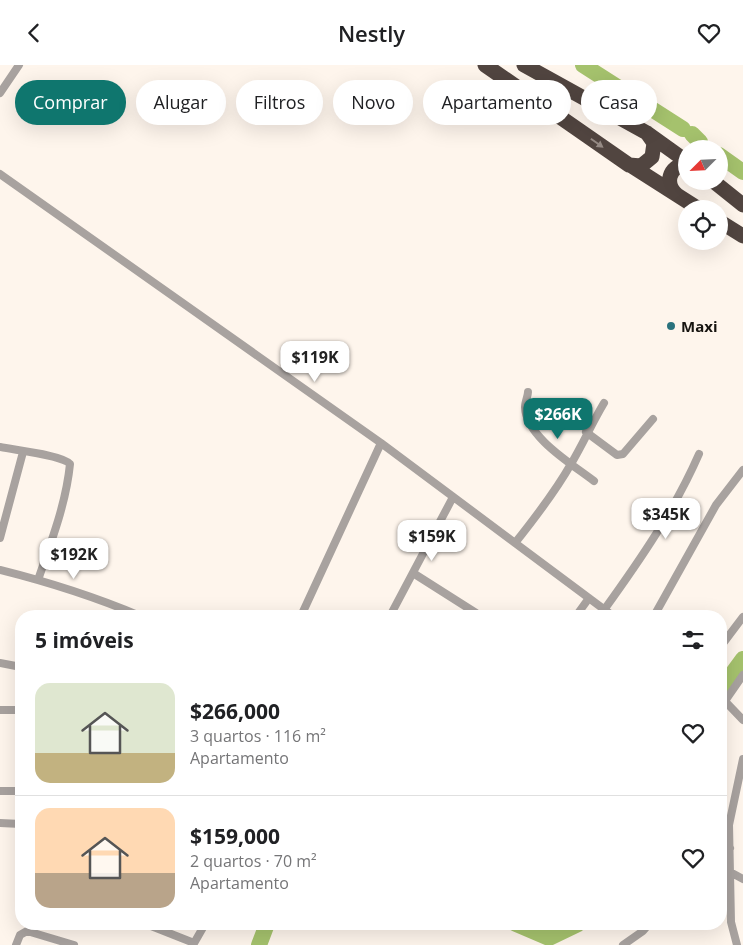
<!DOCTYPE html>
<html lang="pt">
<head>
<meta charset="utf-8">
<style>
	body { margin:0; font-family:"Open Sans",sans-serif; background:#f2f2f2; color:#202124; height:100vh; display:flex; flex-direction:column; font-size:19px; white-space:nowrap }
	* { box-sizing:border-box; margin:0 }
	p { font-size:16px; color:#757577 }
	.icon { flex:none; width:28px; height:28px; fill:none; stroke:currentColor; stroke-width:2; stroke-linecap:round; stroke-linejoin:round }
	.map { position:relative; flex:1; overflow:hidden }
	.drawer { position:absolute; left:15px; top:545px; width:712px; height:320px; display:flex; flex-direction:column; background:#fff; border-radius:20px; box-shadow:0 5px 20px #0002 }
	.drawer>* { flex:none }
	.banner { position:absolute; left:15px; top:15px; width:714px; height:45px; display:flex; gap:10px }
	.needle { width:32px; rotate:246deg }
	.buttons { position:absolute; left:678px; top:75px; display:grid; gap:10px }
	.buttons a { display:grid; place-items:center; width:50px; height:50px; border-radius:50%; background:#fff; box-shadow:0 5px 20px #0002; font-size:25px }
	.price { position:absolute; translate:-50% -42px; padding:0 11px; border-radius:10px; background:#fff; color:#222; font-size:16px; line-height:32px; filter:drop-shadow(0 1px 2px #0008) }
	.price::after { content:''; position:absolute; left:50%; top:30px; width:15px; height:11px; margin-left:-8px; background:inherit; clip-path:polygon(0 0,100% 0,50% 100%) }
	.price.current { background:#0f766e; color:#fff }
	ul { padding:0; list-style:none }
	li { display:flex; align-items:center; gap:15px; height:125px; padding:0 20px }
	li+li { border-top:1px solid #e0e0e0 }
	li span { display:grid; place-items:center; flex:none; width:140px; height:100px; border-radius:15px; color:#555 }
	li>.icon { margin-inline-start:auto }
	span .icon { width:60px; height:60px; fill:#fffc; stroke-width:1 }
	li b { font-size:21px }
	h2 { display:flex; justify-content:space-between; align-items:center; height:60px; padding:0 20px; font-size:21px }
	.tag { padding:0 18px; border-radius:22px; background:#fff; box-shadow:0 5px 20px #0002; font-size:18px; line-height:45px }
	.tag.current { background:#0f766e; color:#fff }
	header { display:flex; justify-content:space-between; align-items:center; height:65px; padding:0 20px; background:#fff; font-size:22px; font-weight:600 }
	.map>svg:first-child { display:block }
</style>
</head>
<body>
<header><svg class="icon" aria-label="back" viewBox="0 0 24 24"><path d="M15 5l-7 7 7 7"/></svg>Nestly<svg class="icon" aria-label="heart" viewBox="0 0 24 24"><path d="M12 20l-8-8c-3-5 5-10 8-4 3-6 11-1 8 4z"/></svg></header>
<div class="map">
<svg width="743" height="880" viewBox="0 0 743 880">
	<rect width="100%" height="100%" fill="#fef5ec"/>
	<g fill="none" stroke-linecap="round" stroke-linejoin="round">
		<path stroke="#a5c26d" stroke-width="16" d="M 583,0 L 683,64
			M 692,69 L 700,77
			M 719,90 L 743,107
			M 721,624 L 743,594
			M 516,859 L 549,873 L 578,859
			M 259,880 L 267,859"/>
		<path stroke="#a8a29f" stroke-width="8" d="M 0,28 L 19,0
			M 0,109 L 381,378 L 613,551
			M 528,327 C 528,331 525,337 525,342 C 526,372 572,399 594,416
			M 586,367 L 617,390 L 623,389 L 653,354
			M 0,382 C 13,385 63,390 70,399 C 66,439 51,477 38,515
			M 0,473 L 23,387
			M 515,478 C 535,453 555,427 571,399 C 583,379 592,358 604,338
			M 0,505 C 48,517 95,532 140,551
			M 413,508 L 476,548
			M 604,545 C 640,495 674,446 699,389
			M 301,551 L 381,378
			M 390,551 L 453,432
			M 576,551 L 589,533
			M 654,551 L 716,440 L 743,405
			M 721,581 L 743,552
			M 0,598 L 21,602
			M 721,632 L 743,655
			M 725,636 L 743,610
			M 0,645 L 21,645
			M 0,726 L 21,726
			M 0,758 L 21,759
			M 721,789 L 730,783
			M 730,807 L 743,814
			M 146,859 L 194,878
			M 16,880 L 20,870 L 27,866 L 74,880
			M 193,880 L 205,859
			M 623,880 L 643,866 L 649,859
			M 737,880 L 731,857 L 729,760 L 743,694"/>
		<path stroke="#514540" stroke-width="15" d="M 485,0 L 629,100 L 641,101 L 652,92 L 654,78 L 647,68
			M 524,0 L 647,68 L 686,96
			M 630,100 L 699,144
			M 713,116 L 743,140
			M 677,130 C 664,119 669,101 686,99
			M 719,156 L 743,171"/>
	</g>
	<defs><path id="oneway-solid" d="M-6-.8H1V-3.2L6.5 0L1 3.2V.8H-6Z" transform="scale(1.25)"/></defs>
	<use fill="#968b85" href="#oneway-solid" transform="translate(597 78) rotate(35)"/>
	<circle fill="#2a727d" stroke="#fef5ec" stroke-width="2" cx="671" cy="261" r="5"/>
	<g text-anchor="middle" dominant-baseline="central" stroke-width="5" stroke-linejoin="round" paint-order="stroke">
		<g font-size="15" font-weight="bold" fill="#171410" stroke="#fef5ec" text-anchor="start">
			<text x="681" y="261">Maxi</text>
		</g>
	</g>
</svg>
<div class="buttons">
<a><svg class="needle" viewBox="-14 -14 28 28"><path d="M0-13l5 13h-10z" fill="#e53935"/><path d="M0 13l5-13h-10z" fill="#757577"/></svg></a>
<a><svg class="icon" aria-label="locate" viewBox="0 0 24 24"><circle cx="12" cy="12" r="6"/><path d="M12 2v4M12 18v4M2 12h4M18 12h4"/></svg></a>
</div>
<b class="price" style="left:315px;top:318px">$119K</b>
<b class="price current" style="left:558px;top:375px">$266K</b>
<b class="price" style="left:666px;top:475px">$345K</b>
<b class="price" style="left:432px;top:497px">$159K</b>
<b class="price" style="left:74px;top:515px">$192K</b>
<div class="banner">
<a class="tag current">Comprar</a>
<a class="tag">Alugar</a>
<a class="tag">Filtros</a>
<a class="tag">Novo</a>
<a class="tag">Apartamento</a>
<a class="tag">Casa</a>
</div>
<section class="drawer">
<h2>5 imóveis<svg class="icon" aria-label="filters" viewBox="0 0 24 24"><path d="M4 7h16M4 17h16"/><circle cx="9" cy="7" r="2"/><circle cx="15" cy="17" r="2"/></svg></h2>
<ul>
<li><span style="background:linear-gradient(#dfe7d0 70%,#c2b280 0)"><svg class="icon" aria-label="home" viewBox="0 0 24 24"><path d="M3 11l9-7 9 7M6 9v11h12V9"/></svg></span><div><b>$266,000</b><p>3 quartos · 116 m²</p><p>Apartamento</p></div><svg class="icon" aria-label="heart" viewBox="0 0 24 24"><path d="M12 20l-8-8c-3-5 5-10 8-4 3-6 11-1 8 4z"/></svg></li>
<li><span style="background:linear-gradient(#ffd9b3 65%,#b9a48a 0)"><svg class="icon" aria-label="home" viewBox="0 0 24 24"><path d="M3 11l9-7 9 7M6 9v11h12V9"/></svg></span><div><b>$159,000</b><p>2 quartos · 70 m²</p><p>Apartamento</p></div><svg class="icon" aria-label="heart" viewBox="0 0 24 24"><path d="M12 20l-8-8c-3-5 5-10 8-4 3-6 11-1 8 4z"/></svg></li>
</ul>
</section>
</div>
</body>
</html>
